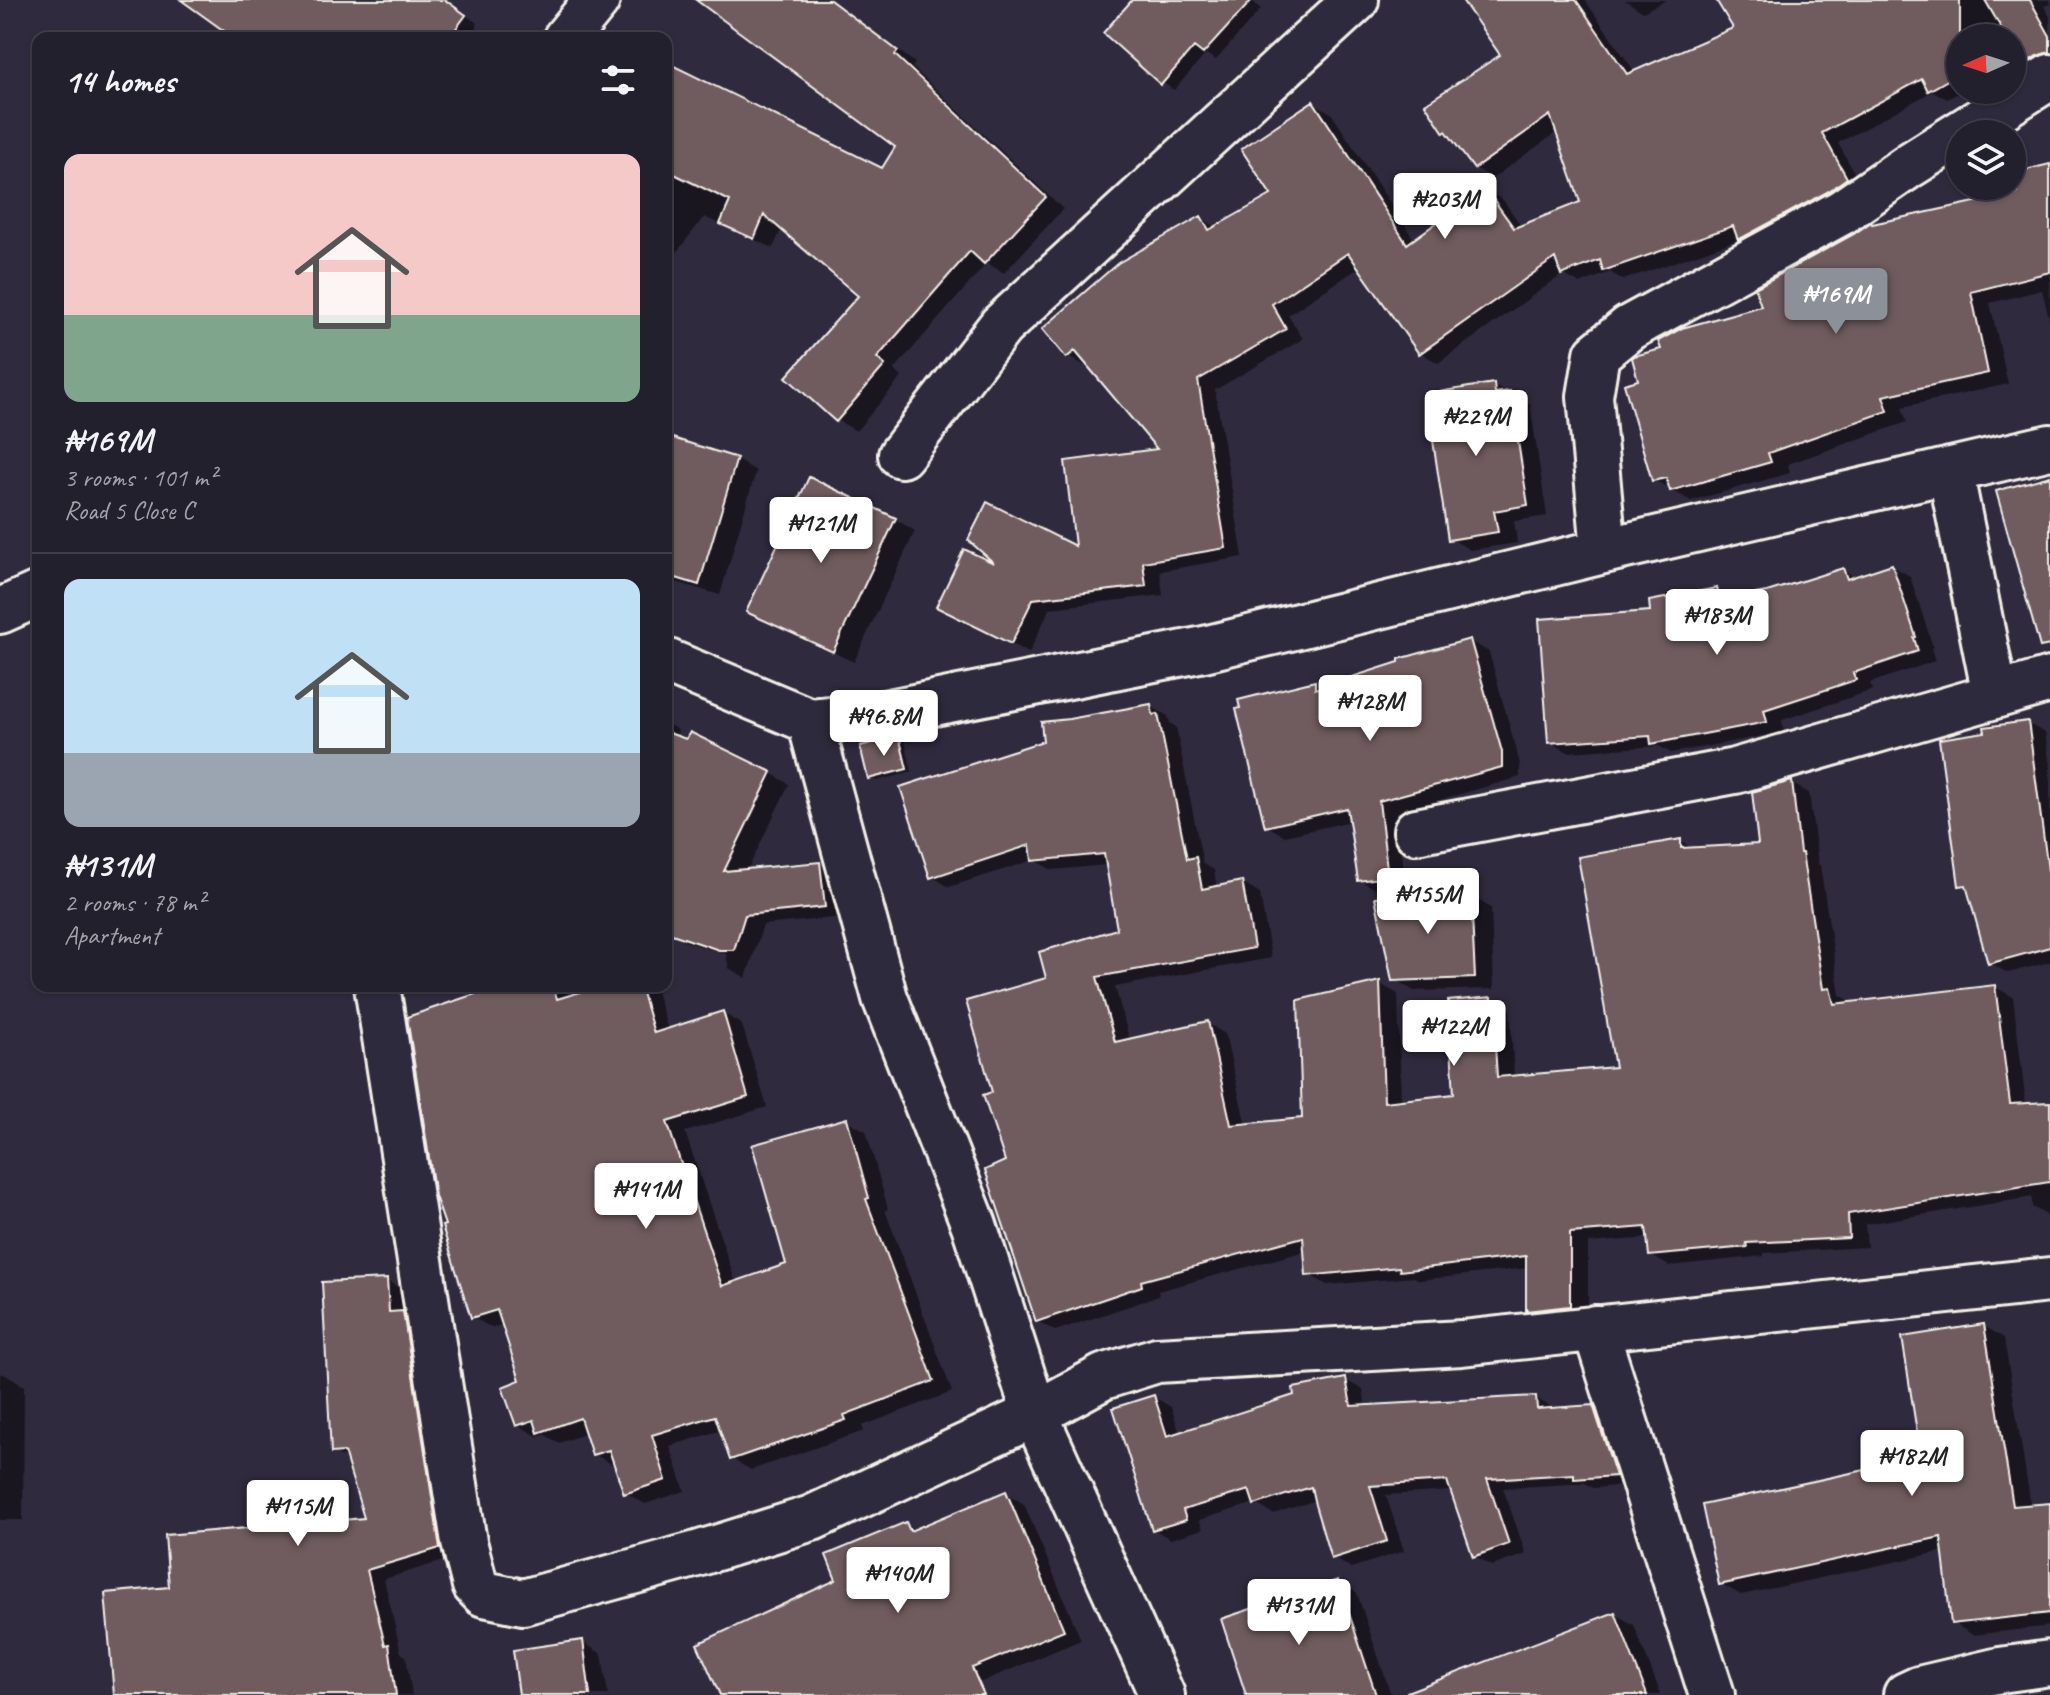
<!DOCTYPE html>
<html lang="en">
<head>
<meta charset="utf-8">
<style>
	body { margin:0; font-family:Caveat,sans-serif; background:#2b2836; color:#f1f3f6; height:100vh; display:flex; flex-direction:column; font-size:30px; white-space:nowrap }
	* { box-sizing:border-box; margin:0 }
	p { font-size:26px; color:#a3a3aa }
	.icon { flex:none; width:44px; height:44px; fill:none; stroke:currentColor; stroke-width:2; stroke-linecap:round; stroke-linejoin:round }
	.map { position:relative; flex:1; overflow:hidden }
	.panel { position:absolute; left:32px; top:32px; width:640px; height:960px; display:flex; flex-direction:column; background:#23202e; border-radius:16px; box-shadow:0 2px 6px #0004,0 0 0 2px #403e4a }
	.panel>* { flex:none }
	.needle { width:52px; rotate:267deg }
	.tools { position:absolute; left:1946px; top:24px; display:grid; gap:16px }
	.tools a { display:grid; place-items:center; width:80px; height:80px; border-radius:50%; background:#23202e; box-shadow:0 2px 6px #0004,0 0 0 2px #403e4a; font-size:40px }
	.price { position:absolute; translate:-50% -68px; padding:0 18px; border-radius:8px; background:#fff; color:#222; font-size:26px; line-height:52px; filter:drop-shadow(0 2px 4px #0008) }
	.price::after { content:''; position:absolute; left:50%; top:48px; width:24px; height:18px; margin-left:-12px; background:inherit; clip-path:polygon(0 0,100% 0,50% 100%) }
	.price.on { background:#8c9099; color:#fff }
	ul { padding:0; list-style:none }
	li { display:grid; align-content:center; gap:16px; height:424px; padding:0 32px }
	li+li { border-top:2px solid #403e4a }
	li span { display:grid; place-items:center; height:248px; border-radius:16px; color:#555 }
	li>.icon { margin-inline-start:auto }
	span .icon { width:144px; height:144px; fill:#fffc; stroke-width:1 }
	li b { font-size:34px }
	h2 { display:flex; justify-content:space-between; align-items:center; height:96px; padding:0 32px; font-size:34px }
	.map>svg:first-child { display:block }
</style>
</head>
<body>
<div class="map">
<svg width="2050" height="1695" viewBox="0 0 2050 1695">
	<rect width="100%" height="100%" fill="#2f2a3d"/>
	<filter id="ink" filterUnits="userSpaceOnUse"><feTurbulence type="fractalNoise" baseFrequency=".0125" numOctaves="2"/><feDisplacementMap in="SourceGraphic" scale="16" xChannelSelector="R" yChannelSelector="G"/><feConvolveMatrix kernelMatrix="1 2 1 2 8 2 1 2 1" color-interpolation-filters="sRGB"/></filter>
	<g filter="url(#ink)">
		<path fill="#0007" d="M 185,0 L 445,0 L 477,23 L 477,35 L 475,38 L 221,38 L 227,30 Z
			M 699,0 L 831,0 L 915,63 L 912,67 L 1063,209 L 1004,273 L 987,263 L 894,370 L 902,377 L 856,431 L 837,420 L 861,296 L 782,228 L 773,248 L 704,217 L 666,266 L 666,73 L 883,171 L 897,147 Z
			M 1135,0 L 1251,0 L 1261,9 L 1216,60 L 1206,54 L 1174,90 L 1163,83 L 1105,33 Z
			M 1464,0 L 1585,0 L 1661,110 L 1736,29 L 1718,0 L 2050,0 L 2050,4 L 2044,6 L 2050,17 L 2050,68 L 2041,74 L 2023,64 L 2020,58 L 2012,63 L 2012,38 L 1960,38 L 1960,90 L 1964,90 L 1947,99 L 1933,91 L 1838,143 L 1863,189 L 1757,249 L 1740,239 L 1623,280 L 1610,272 L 1580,284 L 1563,274 L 1438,363 L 1421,353 L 1360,267 L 1288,315 L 1303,339 L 1215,390 L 1243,557 L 1160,571 L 1163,595 L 1050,608 L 1029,653 L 956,617 L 1002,569 L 1078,549 L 1161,451 L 1088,364 L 1085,366 L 1068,356 L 1201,218 L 1218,228 L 1274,196 L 1313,103 L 1331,113 L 1415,241 L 1486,190 L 1503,200 L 1522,227 L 1582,203 L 1557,132 L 1493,178 L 1475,168 L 1452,135 L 1445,131 L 1502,56 Z
			M 1625,0 L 1666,0 L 1643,12 Z
			M 2050,166 L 2050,322 L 2042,290 L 1990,303 L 2008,384 L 1902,407 L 1907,422 L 1788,464 L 1790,473 L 1691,501 L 1654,480 L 1640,381 L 1663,350 L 2020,195 Z
			M 1494,385 L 1530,405 L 1547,516 L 1514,521 L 1517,543 L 1470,550 L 1450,538 Z
			M 666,438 L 736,459 L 756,471 L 720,595 L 666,579 Z
			M 895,519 L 915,531 L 854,662 L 768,622 Z
			M 1892,566 L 1910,576 L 1933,647 L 1931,648 L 1935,661 L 1870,683 L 1873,690 L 1782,720 L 1784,732 L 1671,753 L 1659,746 L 1568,752 L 1550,742 L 1653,612 L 1717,590 L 1733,600 L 1767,594 L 1843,570 L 1857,578 Z
			M 1470,641 L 1489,652 L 1520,764 L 1520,777 L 1397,812 L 1406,887 L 1379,891 L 1360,880 L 1351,821 L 1285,836 L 1267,826 L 1315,684 L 1324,689 Z
			M 1150,706 L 1168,716 L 1170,723 L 1176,727 L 1203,864 L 1214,870 L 1217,888 L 1242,883 L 1260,894 L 1271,958 L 1115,987 L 1130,1041 L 1207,1023 L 1225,1034 L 1246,1126 L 1304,1120 L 1380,984 L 1398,994 L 1401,1102 L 1456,1096 L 1491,999 L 1510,1010 L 1514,1077 L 1618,1069 L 1680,841 L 1693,849 L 1760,845 L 1791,783 L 1809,793 L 1818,864 L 1820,865 L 1840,995 L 1848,1000 L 1849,1004 L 1995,987 L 2013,997 L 2026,1105 L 2050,1104 L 2050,1217 L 2032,1207 L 2032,1197 L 1865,1224 L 1867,1247 L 1764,1253 L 1764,1256 L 1669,1266 L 1650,1255 L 1649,1238 L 1588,1243 L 1588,1316 L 1546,1320 L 1528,1310 L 1528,1268 L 1420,1280 L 1414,1277 L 1327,1285 L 1308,1274 L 1306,1251 L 1158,1291 L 1159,1296 L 1055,1331 L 1037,1321 L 994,1094 L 1048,979 L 1119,930 L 1107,865 L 1052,870 L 1034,860 L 949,887 L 931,876 Z
			M 666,723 L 678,730 L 676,738 L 771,773 L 789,784 L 747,871 L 820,864 L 838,875 L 843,917 L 763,925 L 746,978 L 729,968 L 726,954 L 684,941 L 668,932 L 666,918 Z
			M 2027,723 L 2045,733 L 2050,766 L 2050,962 L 2008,973 L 1990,963 L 1969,890 L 1961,885 L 1987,734 Z
			M 899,738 L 905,741 L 912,772 L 876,781 L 870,778 Z
			M 1471,896 L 1491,908 L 1494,989 L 1414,991 L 1394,979 Z
			M 506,986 L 567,986 L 571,997 L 606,986 L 652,986 L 655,988 L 668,1030 L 723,1013 L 742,1025 L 767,1107 L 685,1132 L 736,1283 L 789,1265 L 846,1120 L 866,1131 L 888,1209 L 885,1210 L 952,1392 L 862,1426 L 864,1431 L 751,1470 L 732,1459 L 722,1430 L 670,1446 L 685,1491 L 645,1504 L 626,1493 L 616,1464 L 613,1465 L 594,1454 L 587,1433 L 559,1443 L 544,1434 L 537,1436 L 518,1425 L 523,1381 L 504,1324 L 492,1328 L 472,1317 Z
			M 387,1281 L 404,1291 L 406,1315 L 420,1323 L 456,1557 L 384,1579 L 401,1653 L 406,1656 L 412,1695 L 115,1695 L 171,1589 L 367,1520 L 348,1460 L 333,1452 Z
			M 1984,1326 L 2004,1338 L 2031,1506 L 2050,1505 L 2050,1626 L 1973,1635 L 1953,1623 L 1945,1551 L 1741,1595 L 1721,1584 L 1924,1460 Z
			M 0,1374 L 4,1374 L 24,1386 L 23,1520 L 0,1520 Z
			M 1345,1380 L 1363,1390 L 1366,1407 L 1535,1398 L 1553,1408 L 1593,1407 L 1611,1418 L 1632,1485 L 1593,1488 L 1585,1483 L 1503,1488 L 1526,1554 L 1492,1566 L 1475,1556 L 1452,1491 L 1386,1495 L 1404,1551 L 1351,1568 L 1333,1558 L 1316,1500 L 1273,1514 L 1255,1503 L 1199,1520 L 1203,1529 L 1171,1539 L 1153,1529 L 1154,1397 L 1171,1407 L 1180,1434 Z
			M 1006,1493 L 1024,1504 L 1081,1640 L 950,1695 L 722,1695 L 838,1581 L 906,1524 L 917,1531 Z
			M 1338,1582 L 1357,1593 L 1391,1695 L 1248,1695 Z
			M 1615,1614 L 1634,1625 L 1661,1695 L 1427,1695 Z
			M 582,1642 L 602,1654 L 608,1695 L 521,1695 Z"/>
		<path fill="#705c5e" stroke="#f4f1e8" stroke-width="2" d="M 181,0 L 445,0 L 466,15 L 449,38 L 234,38 Z
			M 696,0 L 830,0 L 898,51 L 895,55 L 1046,197 L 984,264 L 970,251 L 877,358 L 885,365 L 836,422 L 786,377 L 858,296 L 764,215 L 754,239 L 720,224 L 730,201 L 666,170 L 666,62 L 882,168 L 895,147 Z
			M 1132,0 L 1252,0 L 1203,54 L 1194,47 L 1161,85 L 1103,33 Z
			M 1462,0 L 1576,0 L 1627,74 L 1733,28 L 1716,0 L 1960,0 L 1960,73 L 1928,91 L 1922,79 L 1822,133 L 1847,178 L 1829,191 L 1738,240 L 1733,226 L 1603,271 L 1600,260 L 1561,275 L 1555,258 L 1419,354 L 1348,253 L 1272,304 L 1286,329 L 1198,380 L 1226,548 L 1143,562 L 1146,586 L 1033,599 L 1011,644 L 936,607 L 964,549 L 994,563 L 968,540 L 987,502 L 1075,546 L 1065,461 L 1157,449 L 1075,351 L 1066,358 L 1042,329 L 1118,263 L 1201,216 L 1209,230 L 1271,195 L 1241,149 L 1313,101 L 1407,244 L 1485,188 L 1514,228 L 1580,202 L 1550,115 L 1474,169 L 1446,131 L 1444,133 L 1425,104 L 1500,55 Z
			M 1985,0 L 2030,0 L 2050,36 L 2050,52 L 2037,56 L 2022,65 L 2012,48 L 2012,38 L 2007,38 Z
			M 2050,164 L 2050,272 L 1971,292 L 1988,373 L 1883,396 L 1888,411 L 1768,453 L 1771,462 L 1670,491 L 1666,478 L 1652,481 L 1624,384 L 1638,380 L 1632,358 L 1634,356 L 1661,349 L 1658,341 L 1682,328 L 1761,306 L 1755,288 L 1854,234 L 1871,222 L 1872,224 L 2017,193 L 2013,173 Z
			M 1494,383 L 1495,393 L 1510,391 L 1528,505 L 1494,511 L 1498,532 L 1448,540 L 1426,394 Z
			M 666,436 L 737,458 L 699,585 L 666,575 Z
			M 2050,476 L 2050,645 L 2040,647 L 1996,491 Z
			M 809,477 L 896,518 L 833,652 L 746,612 Z
			M 1892,564 L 1916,637 L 1914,638 L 1918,651 L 1853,673 L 1856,680 L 1764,710 L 1767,722 L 1651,744 L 1650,736 L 1548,743 L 1539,619 L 1650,611 L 1649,601 L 1717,588 L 1720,600 L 1767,592 L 1843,568 L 1847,579 Z
			M 1470,639 L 1502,752 L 1502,767 L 1379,801 L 1388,877 L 1358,881 L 1347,808 L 1265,827 L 1236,709 L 1240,708 L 1238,700 L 1315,681 L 1315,689 L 1399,662 L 1399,659 Z
			M 1151,704 L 1153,715 L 1158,714 L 1187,859 L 1196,857 L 1202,889 L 1242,881 L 1254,948 L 1097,977 L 1115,1042 L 1208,1021 L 1231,1125 L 1302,1118 L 1298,1000 L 1380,981 L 1384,1102 L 1454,1094 L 1448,1001 L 1492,997 L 1497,1077 L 1615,1067 L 1578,857 L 1681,839 L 1681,848 L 1758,844 L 1752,792 L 1792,781 L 1800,853 L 1802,853 L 1823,989 L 1830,988 L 1834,1004 L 1995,985 L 2010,1104 L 2050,1102 L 2050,1182 L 1848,1214 L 1849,1238 L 1746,1243 L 1747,1247 L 1649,1256 L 1646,1227 L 1570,1233 L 1570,1306 L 1526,1311 L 1526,1256 L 1400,1271 L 1399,1267 L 1306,1276 L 1303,1237 L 1141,1281 L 1142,1286 L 1036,1322 L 985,1170 L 1005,1161 L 983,1095 L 992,1092 L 966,1001 L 1046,978 L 1039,952 L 1117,929 L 1104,854 L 1032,861 L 1030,845 L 930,878 L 900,787 L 1043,741 L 1041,722 L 1069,719 Z
			M 2028,721 L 2050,885 L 2050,947 L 1988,964 L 1966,885 L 1959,886 L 1939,739 L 1985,732 L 1984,727 Z
			M 666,732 L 686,739 L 690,732 L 772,772 L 724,871 L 820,862 L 825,907 L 745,915 L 734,950 L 719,950 L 666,932 Z
			M 899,736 L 907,769 L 868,779 L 860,746 Z
			M 1471,894 L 1475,978 L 1392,981 L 1375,897 Z
			M 499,986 L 553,986 L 557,999 L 600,986 L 640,986 L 654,1033 L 723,1011 L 748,1097 L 667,1122 L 722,1286 L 786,1264 L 752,1145 L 847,1118 L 869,1198 L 866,1199 L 934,1381 L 844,1415 L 846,1420 L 730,1460 L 715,1416 L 652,1435 L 666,1480 L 624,1494 L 609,1450 L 592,1455 L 580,1418 L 538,1433 L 534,1420 L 516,1426 L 502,1387 L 520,1380 L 497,1310 L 471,1318 L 442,1226 L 445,1225 L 435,1196 L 407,1017 Z
			M 387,1279 L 389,1312 L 403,1311 L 440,1548 L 367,1570 L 385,1645 L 389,1644 L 396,1695 L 114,1695 L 105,1593 L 169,1587 L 165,1535 L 364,1518 L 344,1452 L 331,1453 L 322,1282 Z
			M 1984,1324 L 2013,1506 L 2050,1503 L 2050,1613 L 1951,1624 L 1941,1537 L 1719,1585 L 1702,1505 L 1921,1458 L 1902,1337 Z
			M 1346,1378 L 1351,1406 L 1536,1396 L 1537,1409 L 1593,1405 L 1616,1476 L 1574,1479 L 1574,1474 L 1487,1479 L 1509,1544 L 1473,1557 L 1447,1481 L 1370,1486 L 1387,1541 L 1331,1559 L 1315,1505 L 1311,1487 L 1254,1505 L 1249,1490 L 1183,1510 L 1186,1520 L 1152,1530 L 1113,1408 L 1154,1395 L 1167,1436 L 1294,1395 L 1293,1388 Z
			M 1006,1491 L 1064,1630 L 972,1668 L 984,1695 L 720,1695 L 697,1644 L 836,1580 L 826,1555 L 906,1522 L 910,1531 Z
			M 1338,1580 L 1376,1695 L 1246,1695 L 1221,1619 Z
			M 1615,1612 L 1647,1695 L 1407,1695 L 1407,1692 Z
			M 583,1640 L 590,1695 L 519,1695 L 513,1650 Z"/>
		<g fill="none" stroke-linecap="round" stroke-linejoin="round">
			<defs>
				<path id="minor" d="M 566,38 L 597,0
					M 901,455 L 1001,326 L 1356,0
					M 1950,470 L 1995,695
					M 1604,551 L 1590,396 L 1597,354 L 1629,328 L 1842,212 L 1910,165 L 2050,77
					M 0,611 L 38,594
					M 666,661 L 810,721 L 874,715 L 1204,649 L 1604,551 L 2050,447
					M 810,721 L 885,998 L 974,1225 L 1035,1414 L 1162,1695
					M 1416,831 L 1735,771 L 2050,680
					M 377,986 L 464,1542 L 475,1585 L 484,1594 L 523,1602 L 697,1554 L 812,1518 L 1035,1414 L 1103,1377 L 1157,1360 L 1462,1343 L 2050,1280
					M 1595,1328 L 1712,1695
					M 1906,1695 L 1919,1689 L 2000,1670 L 2050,1663"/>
			</defs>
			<use href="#minor" stroke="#f4f1e8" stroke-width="50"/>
			<use href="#minor" stroke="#2f2a3d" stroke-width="44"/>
		</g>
	</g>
</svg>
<div class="tools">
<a><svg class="needle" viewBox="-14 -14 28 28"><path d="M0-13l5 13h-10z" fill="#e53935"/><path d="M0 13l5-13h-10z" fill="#a3a3aa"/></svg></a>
<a><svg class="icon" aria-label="layers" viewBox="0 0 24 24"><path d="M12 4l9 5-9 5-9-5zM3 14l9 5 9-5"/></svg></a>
</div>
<b class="price" style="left:1445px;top:241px">₦203M</b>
<b class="price on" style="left:1836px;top:336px">₦169M</b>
<b class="price" style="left:1476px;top:458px">₦229M</b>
<b class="price" style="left:821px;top:565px">₦121M</b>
<b class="price" style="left:1717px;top:657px">₦183M</b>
<b class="price" style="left:1370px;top:743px">₦128M</b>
<b class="price" style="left:884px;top:758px">₦96.8M</b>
<b class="price" style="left:1428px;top:936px">₦155M</b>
<b class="price" style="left:1454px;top:1068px">₦122M</b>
<b class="price" style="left:646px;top:1231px">₦141M</b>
<b class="price" style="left:1912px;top:1498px">₦182M</b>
<b class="price" style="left:298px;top:1548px">₦115M</b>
<b class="price" style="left:898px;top:1615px">₦140M</b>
<b class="price" style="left:1299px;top:1647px">₦131M</b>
<section class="panel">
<h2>14 homes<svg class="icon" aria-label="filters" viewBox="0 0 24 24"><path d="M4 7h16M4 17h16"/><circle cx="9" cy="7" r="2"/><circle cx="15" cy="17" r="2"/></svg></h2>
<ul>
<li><span style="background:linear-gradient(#f6c9c9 65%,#7fa58c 0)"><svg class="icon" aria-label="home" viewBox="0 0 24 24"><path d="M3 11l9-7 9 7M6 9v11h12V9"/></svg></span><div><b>₦169M</b><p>3 rooms · 101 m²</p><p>Road 5 Close C</p></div></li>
<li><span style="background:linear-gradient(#bfe0f5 70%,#9aa5b1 0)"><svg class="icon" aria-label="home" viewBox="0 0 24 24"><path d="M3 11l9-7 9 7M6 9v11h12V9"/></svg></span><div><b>₦131M</b><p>2 rooms · 78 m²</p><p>Apartment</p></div></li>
</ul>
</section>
</div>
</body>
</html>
